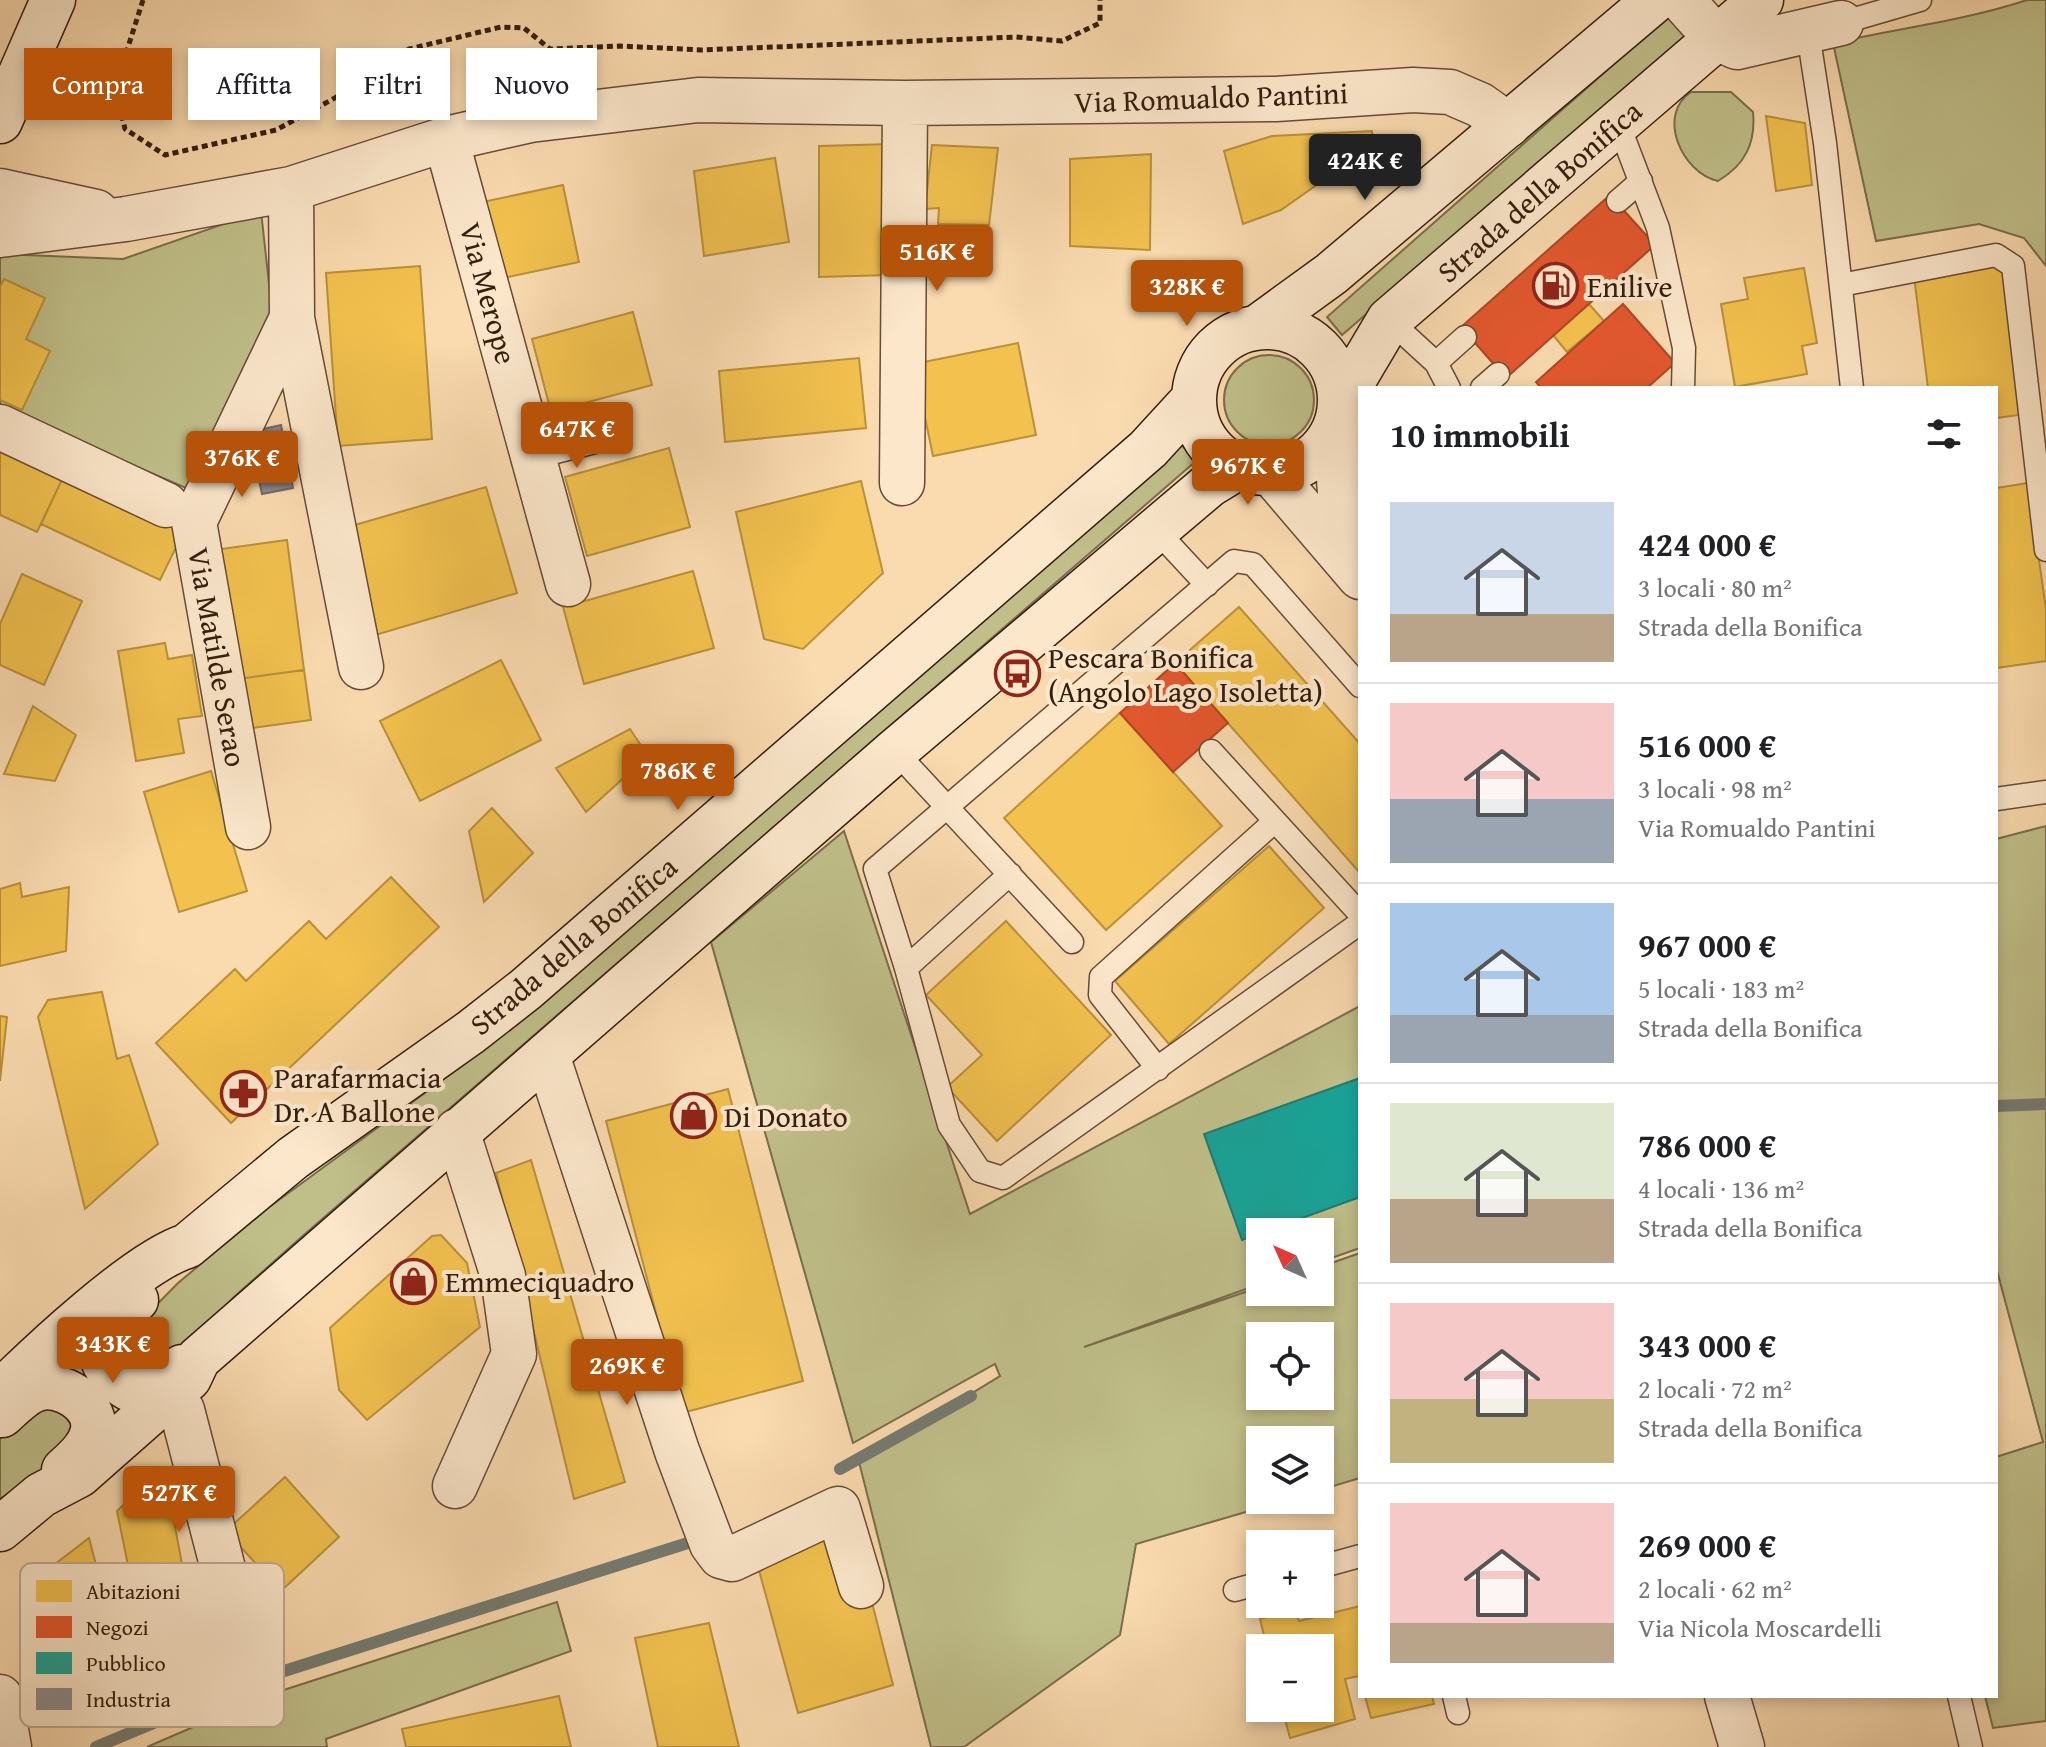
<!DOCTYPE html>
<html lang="it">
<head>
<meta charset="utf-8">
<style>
	body { margin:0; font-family:"Gentium Book Plus",serif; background:#f6f6f6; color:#202124; height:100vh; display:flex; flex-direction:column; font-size:30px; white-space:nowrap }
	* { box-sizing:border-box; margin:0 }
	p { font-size:26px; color:#757577 }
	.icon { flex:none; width:44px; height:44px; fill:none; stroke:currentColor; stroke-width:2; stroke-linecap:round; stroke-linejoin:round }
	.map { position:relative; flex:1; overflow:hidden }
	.details { position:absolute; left:1358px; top:386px; width:640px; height:1312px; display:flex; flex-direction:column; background:#fff; border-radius:0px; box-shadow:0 4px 12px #0003 }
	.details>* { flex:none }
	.banner { position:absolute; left:24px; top:48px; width:760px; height:72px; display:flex; gap:16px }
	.needle { width:52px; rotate:315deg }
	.tools { position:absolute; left:1246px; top:1218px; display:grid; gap:16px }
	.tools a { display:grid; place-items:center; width:88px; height:88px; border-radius:0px; background:#fff; box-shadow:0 4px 12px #0003; font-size:40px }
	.price { position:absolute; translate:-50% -68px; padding:0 18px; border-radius:8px; background:#b45309; color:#fff; font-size:26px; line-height:52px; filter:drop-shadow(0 2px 4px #0008) }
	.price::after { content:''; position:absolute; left:50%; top:48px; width:24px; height:18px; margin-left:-12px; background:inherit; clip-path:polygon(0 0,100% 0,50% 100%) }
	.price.active { background:#222; color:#fff }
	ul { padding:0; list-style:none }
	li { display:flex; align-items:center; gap:24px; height:200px; padding:0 32px }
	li+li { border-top:2px solid #e0e0e0 }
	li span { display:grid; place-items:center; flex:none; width:224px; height:160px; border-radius:0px; color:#555 }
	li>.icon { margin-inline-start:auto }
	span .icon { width:96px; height:96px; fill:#fffc; stroke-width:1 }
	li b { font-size:34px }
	h2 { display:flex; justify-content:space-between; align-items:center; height:96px; padding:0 32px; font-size:34px }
	.chip { padding:0 28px; border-radius:0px; background:#fff; box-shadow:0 4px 12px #0003; font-size:28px; line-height:72px }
	.chip.active { background:#b45309; color:#fff }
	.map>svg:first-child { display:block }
</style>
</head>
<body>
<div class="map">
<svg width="2046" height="1747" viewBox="0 0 2046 1747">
	<rect width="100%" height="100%" fill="#fadaaf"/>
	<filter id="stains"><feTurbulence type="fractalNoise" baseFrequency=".0025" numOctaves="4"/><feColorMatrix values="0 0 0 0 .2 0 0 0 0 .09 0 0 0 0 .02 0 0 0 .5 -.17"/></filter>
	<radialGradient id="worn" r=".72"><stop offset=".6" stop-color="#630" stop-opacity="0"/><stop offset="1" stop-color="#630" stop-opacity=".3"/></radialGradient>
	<path fill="#c0bf8a" stroke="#7a6e4c" stroke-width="2" fill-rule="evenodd" d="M 2027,0 L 2046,0 L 2046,266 L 2024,238 L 1979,224 L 1876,241 L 1833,43 C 1899,28 1963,21 2027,0 Z
		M 1673,12 L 1692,32 L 1342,335 L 1327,317 Z
		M 1691,92 L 1731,92 L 1753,112 C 1756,143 1745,165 1718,181 C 1682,173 1656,115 1691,92 Z
		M 261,211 L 272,311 L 193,491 L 0,408 L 0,254 L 123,259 Z
		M1224 400a45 45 0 1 1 90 0a45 45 0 1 1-90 0Z
		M 1178,441 L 1196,461 L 306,1233 L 234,1297 L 167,1366 L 142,1369 C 129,1360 124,1352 126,1336 L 178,1283 L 268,1208 L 459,1068 Z
		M 2046,826 L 2046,1721 L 1993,1728 L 1985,1696 L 1996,1696 L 1996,1457 L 2043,1442 L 1996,1267 L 1996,839 Z
		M 844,831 L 970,1214 L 1360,1006 L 1360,1248 L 1320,1262 L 1320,1232 L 1260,1232 L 1260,1284 L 1084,1347 L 1260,1287 L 1260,1292 L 1320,1292 L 1320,1267 L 1360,1253 L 1360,1478 L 1320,1490 L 1320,1440 L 1260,1440 L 1260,1500 L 1287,1500 L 1136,1544 L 1120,1635 L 964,1747 L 931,1747 L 859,1462 L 1000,1376 L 995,1364 L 853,1443 L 711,942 ZM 1260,1336 L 1320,1336 L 1320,1396 L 1260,1396 Z
		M 55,1403 L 79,1425 L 37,1477 L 0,1499 L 0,1439 L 12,1426 Z
		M 557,1602 L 571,1651 L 326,1739 L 327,1747 L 147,1747 L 265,1696 Z"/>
	<path fill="#f2c14e" stroke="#b9903b" stroke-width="2" d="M 1766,116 L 1805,123 L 1812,185 L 1776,191 Z
		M 1372,131 L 1373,145 L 1281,210 L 1243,224 L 1224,151 L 1272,136 Z
		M 892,144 L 889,275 L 819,277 L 819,146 Z
		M 932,145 L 998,148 L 989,225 L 938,224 L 939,208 L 925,209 Z
		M 1151,154 L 1150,250 L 1070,246 L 1070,159 Z
		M 775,158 L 789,242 L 704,256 L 694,171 Z
		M 563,185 L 579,262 L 494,280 L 478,203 Z
		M 2002,261 L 2019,415 L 1996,418 L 1996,388 L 1928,388 L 1914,276 Z
		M 420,266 L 432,439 L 338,446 L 326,273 Z
		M 1804,268 L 1817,343 L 1802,346 L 1807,374 L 1735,387 L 1721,304 L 1748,299 L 1744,278 Z
		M 4,279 L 45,298 L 26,339 L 50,351 L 22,410 L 0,400 L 0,287 Z
		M 1589,304 L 1604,321 L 1567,352 L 1553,335 Z
		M 633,312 L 652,385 L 551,412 L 532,339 Z
		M 1018,343 L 1036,435 L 933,456 L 914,364 Z
		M 859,358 L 866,428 L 725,442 L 719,371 Z
		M 0,439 L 67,469 L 37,532 L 0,515 Z
		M 669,448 L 690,527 L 587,556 L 565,477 Z
		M 67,469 L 186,527 L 160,580 L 41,524 Z
		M 861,481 L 883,573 L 803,649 L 764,639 L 736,512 Z
		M 2028,483 L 2046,609 L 2046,661 L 1996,668 L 1996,488 Z
		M 486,487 L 517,593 L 372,636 L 341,529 Z
		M 287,540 L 304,670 L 238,679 L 221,549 Z
		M 693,571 L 714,648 L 584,684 L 563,607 Z
		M 22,574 L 82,601 L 44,685 L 0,665 L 0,624 Z
		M 1239,607 L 1360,744 L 1360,873 L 1175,663 Z
		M 165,643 L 168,659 L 192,655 L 202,716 L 178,719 L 184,753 L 136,761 L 118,651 Z
		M 501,660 L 541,740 L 420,801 L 380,721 Z
		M 304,670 L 311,720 L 245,729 L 238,679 Z
		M 33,706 L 76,735 L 55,781 L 4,774 Z
		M 1120,713 L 1222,826 L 1106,930 L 1004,818 Z
		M 630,729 L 648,756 L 586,812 L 556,768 Z
		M 211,771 L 247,891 L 179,912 L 144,792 Z
		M 492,808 L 533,853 L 484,902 L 469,831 Z
		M 1269,846 L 1324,908 L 1169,1044 L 1115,981 Z
		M 391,877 L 439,927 L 231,1123 L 156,1043 L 235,969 L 246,981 L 309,921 L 326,939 Z
		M 20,883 L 22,897 L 69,887 L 66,951 L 0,966 L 0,889 Z
		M 1006,921 L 1111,1035 L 997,1141 L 947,1087 L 982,1055 L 926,995 Z
		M 102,992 L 117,1059 L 129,1055 L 158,1144 L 85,1209 L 38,1017 L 48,1000 Z
		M 0,1016 L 7,1017 L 0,1081 Z
		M 728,1089 L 803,1381 L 682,1413 L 606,1121 Z
		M 531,1160 L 625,1482 L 574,1499 L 496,1173 Z
		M 441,1235 L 467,1263 L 480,1327 L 367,1420 L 339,1390 L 330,1328 L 432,1236 Z
		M 157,1473 L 168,1489 L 187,1591 L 155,1620 L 134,1595 L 117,1511 Z
		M 285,1477 L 339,1537 L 281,1591 L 226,1531 Z
		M 852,1524 L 893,1685 L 798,1713 L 754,1552 Z
		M 89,1538 L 101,1584 L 79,1603 L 115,1651 L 124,1689 L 51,1719 L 29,1584 Z
		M 1360,1606 L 1360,1680 L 1359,1676 L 1345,1679 L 1355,1719 L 1290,1738 L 1282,1708 L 1320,1708 L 1320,1648 L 1267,1648 L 1260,1619 L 1295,1609 L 1299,1621 Z
		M 709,1623 L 739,1747 L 658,1747 L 635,1638 Z
		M 559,1696 L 571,1747 L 406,1747 L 402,1729 Z
		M 1365,1696 L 1432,1696 L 1434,1704 L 1371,1718 Z"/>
	<path fill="#e4572e" stroke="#af4624" stroke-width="2" d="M 1610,195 L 1655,245 L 1506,378 L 1461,327 Z
		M 1623,304 L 1675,363 L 1647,388 L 1541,388 L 1536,382 Z
		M 1175,663 L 1228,723 L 1173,772 L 1120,713 Z"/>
	<path fill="#17a398" stroke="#207b6f" stroke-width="2" d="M 1360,1078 L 1360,1197 L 1242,1240 L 1204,1134 Z"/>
	<path fill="#8d8d92" stroke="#726b6a" stroke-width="2" d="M 281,425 L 293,488 L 262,494 L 249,432 Z"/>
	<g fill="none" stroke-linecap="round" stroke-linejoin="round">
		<path stroke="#757b71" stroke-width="12" d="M 1996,1106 L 2046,1104
			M 840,1469 L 971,1396
			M 96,1747 L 259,1679 L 691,1542"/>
		<defs>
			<path id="lane" d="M 1841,23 L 1920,0
				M 1808,33 L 1825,143 L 1852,388
				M 1618,123 L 1658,228 L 1684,348 L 1683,388
				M 1618,201 L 1641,181
				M 1841,285 L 1996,255 L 2013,266 L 2046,550
				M 1389,320 L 1436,363 L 1449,388
				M 1436,363 L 1465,337
				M 1482,388 L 1498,374
				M 1156,530 L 1207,585
				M 895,751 L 1072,942
				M 1211,751 L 1360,914
				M 1996,799 L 2046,792
				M 1010,874 L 906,968 L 875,869 L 1234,561 L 1253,564 L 1360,686
				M 906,968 L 949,1125 L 980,1171 L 1003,1178 L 1360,923
				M 1158,1069 L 1100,995 L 1101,977 L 1275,821
				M 1320,1567 L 1360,1556
				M 1235,1590 L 1260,1583
				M 1454,1696 L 1458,1713
				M 1959,1696 L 1971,1747"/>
			<path id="street" d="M 1682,0 L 1716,38 L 1737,47 L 1841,23
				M 446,139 L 568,584
				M 0,191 L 96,212
				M 0,235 L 126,219 L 291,189 L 446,139 L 530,120 L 698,100 L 905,103 L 1276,99 L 1413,90 L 1450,92 L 1480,105 L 1508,125
				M 292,318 L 361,667
				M 1338,422 C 1341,468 1331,504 1360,543
				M 0,427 L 166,505
				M 531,447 L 606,428
				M 1272,474 L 1360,577
				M 902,483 L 905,103
				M 248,827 L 194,522 L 292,318 L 291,189
				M 547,1055 L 677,1451 L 712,1544 L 721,1556 L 732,1559 L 838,1509 L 861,1586
				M 170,1394 L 182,1410 L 243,1646
				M 455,1486 L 514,1354 L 503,1276 L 457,1131
				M 1727,1696 L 1742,1747
				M 0,1697 L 9,1747"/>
			<path id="secondary" d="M 0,121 L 53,0
				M1194 400a73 73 0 1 1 146 0a73 73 0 1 1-146 0Z
				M 1258,327 L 1331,274 L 1655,0
				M 1341,401 L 1389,320 L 1761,0
				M 136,1300 C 113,1320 85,1345 112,1374 C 120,1383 127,1390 139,1392 L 182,1367
				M 0,1393 C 39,1354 138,1261 187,1246 L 293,1158 L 471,1032 L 526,989 L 1148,449 L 1193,400
				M 2,1415 C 12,1406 24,1393 37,1389 C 60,1381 97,1403 93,1430 C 90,1447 77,1458 64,1470
				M 0,1529 L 41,1495 L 79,1475 L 189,1378 L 198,1359 L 895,751 L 1209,485 L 1237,468"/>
		</defs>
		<use href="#lane" stroke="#664c36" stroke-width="25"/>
		<use href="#street" stroke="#664c36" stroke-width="47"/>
		<use href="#secondary" stroke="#341d0e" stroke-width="47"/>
		<path stroke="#341d0e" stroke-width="5" stroke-dasharray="6 4" stroke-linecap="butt" d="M 143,0 L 115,88 L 125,129 L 165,155 L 276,130 L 355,87 L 409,49 L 501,27 L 524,28 L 550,49 L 620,46 L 701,50 L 1016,37 L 1062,41 L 1100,23 L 1100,0"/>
		<use href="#lane" stroke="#fce7cb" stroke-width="22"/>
		<use href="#street" stroke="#fce7cb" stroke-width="44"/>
		<use href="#secondary" stroke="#fce7cb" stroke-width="44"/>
	</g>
	<defs>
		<symbol id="fuel-ring" viewBox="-11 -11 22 22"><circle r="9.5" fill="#fce7cb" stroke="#8f2418" stroke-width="1.5"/><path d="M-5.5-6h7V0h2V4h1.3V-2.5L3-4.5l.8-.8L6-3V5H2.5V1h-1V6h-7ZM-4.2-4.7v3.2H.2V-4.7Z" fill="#8f2418"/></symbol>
		<symbol id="bus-ring" viewBox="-11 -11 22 22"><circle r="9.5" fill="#fce7cb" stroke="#8f2418" stroke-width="1.5"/><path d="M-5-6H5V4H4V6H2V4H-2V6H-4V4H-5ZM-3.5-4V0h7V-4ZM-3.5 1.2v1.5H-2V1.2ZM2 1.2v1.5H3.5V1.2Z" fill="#8f2418"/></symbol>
		<symbol id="pharmacy-ring" viewBox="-11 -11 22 22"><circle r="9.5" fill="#fce7cb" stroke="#8f2418" stroke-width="1.5"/><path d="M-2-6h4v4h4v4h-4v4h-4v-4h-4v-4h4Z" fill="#8f2418"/></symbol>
		<symbol id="shop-ring" viewBox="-11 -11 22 22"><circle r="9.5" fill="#fce7cb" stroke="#8f2418" stroke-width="1.5"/><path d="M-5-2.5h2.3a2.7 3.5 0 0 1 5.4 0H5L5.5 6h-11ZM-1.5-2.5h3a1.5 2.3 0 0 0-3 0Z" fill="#8f2418"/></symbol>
	</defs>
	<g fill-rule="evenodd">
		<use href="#fuel-ring" x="1530" y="260" width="51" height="51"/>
		<use href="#bus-ring" x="992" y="648" width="51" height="51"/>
		<use href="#pharmacy-ring" x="218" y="1068" width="51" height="51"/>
		<use href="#shop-ring" x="668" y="1090" width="51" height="51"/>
		<use href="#shop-ring" x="388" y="1256" width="51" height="51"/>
	</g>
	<g text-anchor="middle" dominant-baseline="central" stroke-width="8" stroke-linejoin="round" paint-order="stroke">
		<g font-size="30" fill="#341d0e" stroke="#fce7cb">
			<text transform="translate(1211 97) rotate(-2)">Via Romualdo Pantini</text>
			<text transform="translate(1539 191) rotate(-41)">Strada della Bonifica</text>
			<text transform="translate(489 293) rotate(75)">Via Merope</text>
			<text transform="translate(218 657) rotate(80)">Via Matilde Serao</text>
			<text transform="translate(573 945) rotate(-40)">Strada della Bonifica</text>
		</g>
		<g font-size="30" fill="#341d0e" stroke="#fce7cb" text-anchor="start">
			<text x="1587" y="286">Enilive</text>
			<text x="1048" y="657">Pescara Bonifica<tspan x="1048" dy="34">(Angolo Lago Isoletta)</tspan></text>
			<text x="274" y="1077">Parafarmacia<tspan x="274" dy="34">Dr. A Ballone</tspan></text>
			<text x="724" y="1116">Di Donato</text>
			<text x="445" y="1281">Emmeciquadro</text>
		</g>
	</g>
	<rect x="20" y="1563" width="264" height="164" rx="12" fill="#fce7cb" stroke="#c0aa92" stroke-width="2"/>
	<rect x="36" y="1580" width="36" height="22" fill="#f2c14e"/>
	<rect x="36" y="1616" width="36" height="22" fill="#e4572e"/>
	<rect x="36" y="1652" width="36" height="22" fill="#17a398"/>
	<rect x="36" y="1688" width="36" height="22" fill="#8d8d92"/>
	<g font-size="22" fill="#341d0e">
		<text x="86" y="1599">Abitazioni</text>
		<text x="86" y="1635">Negozi</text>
		<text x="86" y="1671">Pubblico</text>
		<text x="86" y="1707">Industria</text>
	</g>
	<rect width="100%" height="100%" filter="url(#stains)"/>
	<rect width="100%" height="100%" fill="url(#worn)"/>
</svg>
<div class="tools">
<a><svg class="needle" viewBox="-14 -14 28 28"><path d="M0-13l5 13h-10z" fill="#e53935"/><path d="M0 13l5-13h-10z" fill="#757577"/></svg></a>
<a><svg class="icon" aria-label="locate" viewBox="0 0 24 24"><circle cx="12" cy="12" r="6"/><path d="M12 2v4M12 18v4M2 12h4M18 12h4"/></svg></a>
<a><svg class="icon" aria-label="layers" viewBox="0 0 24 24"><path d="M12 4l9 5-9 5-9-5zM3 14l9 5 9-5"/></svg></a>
<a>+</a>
<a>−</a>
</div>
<b class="price active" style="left:1365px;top:202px">424K €</b>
<b class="price" style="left:937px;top:293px">516K €</b>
<b class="price" style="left:1187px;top:328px">328K €</b>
<b class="price" style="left:577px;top:470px">647K €</b>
<b class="price" style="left:242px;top:499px">376K €</b>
<b class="price" style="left:1248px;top:507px">967K €</b>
<b class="price" style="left:678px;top:812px">786K €</b>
<b class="price" style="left:113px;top:1385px">343K €</b>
<b class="price" style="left:627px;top:1407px">269K €</b>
<b class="price" style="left:179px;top:1534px">527K €</b>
<div class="banner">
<a class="chip active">Compra</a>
<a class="chip">Affitta</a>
<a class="chip">Filtri</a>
<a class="chip">Nuovo</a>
</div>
<section class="details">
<h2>10 immobili<svg class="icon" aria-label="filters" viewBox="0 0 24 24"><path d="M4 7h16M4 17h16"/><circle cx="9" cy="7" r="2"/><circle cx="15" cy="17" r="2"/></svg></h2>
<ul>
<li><span style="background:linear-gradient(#c9d6e8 70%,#b9a48a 0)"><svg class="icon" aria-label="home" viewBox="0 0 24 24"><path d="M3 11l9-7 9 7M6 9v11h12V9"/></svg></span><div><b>424 000 €</b><p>3 locali · 80 m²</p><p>Strada della Bonifica</p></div></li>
<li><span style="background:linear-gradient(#f6c9c9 60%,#9aa5b1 0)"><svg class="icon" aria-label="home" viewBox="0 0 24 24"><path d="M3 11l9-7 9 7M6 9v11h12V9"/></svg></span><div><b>516 000 €</b><p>3 locali · 98 m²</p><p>Via Romualdo Pantini</p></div></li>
<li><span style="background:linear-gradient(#a9c7e8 70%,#9aa5b1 0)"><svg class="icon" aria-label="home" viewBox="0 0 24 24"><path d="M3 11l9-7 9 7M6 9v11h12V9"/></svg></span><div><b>967 000 €</b><p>5 locali · 183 m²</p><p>Strada della Bonifica</p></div></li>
<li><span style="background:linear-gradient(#dfe7d0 60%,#b9a48a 0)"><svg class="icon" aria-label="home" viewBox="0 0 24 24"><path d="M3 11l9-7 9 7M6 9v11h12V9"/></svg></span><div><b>786 000 €</b><p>4 locali · 136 m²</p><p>Strada della Bonifica</p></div></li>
<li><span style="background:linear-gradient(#f6c9c9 60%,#c2b280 0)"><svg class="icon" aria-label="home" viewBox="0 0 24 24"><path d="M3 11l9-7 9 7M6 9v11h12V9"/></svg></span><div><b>343 000 €</b><p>2 locali · 72 m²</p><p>Strada della Bonifica</p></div></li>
<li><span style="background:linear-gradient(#f6c9c9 75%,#b9a48a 0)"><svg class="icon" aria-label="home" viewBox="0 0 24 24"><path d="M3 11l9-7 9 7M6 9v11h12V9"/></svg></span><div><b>269 000 €</b><p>2 locali · 62 m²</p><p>Via Nicola Moscardelli</p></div></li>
</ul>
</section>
</div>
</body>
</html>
